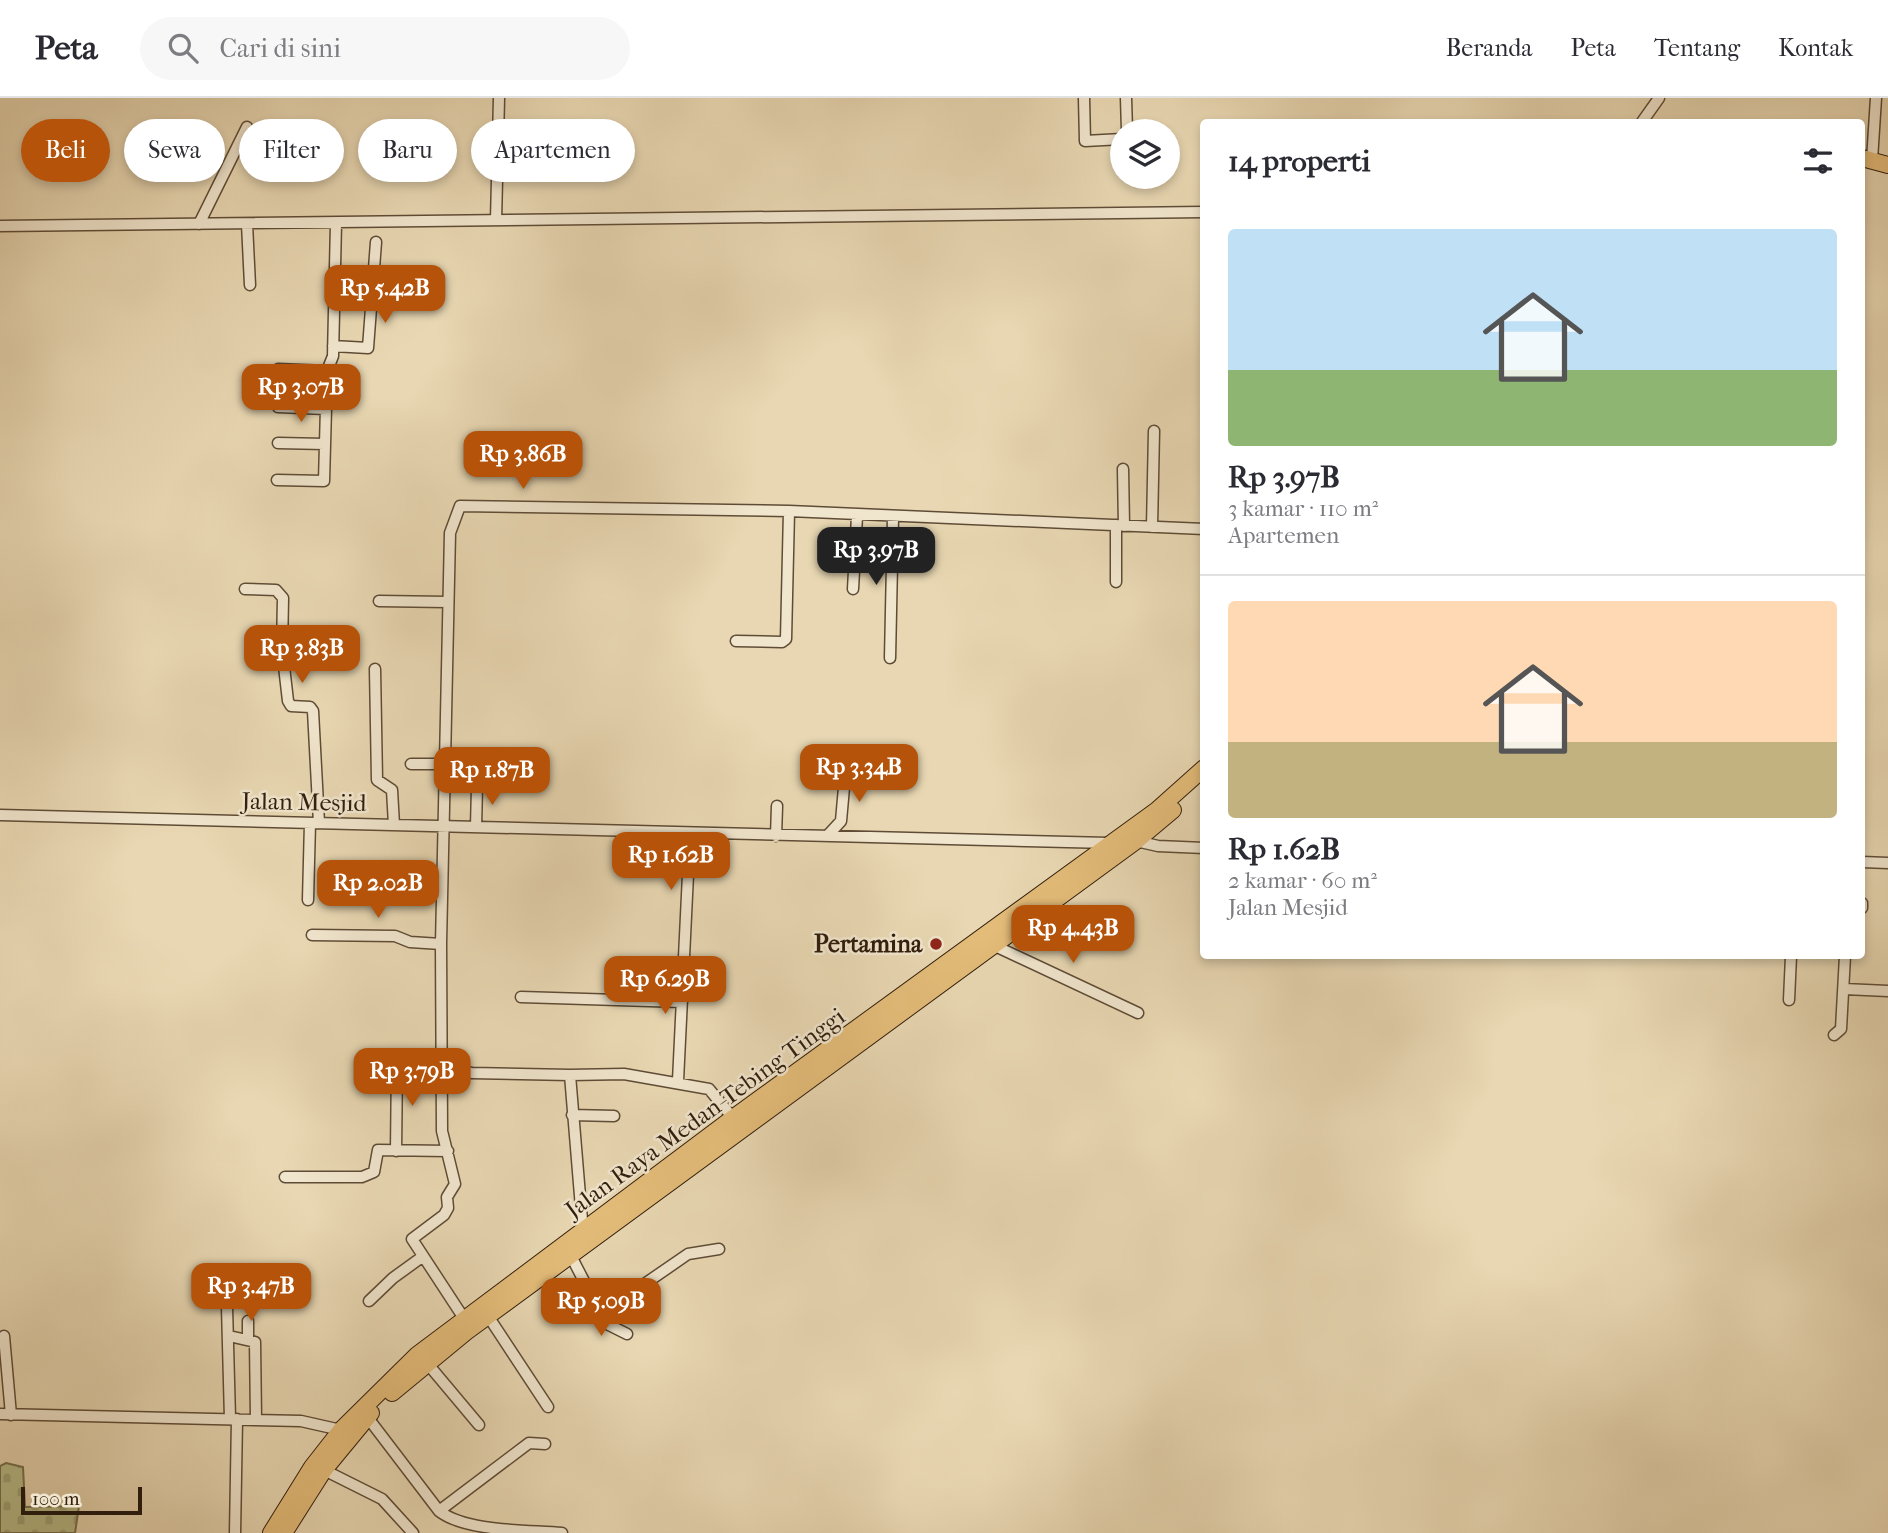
<!DOCTYPE html>
<html lang="id">
<head>
<meta charset="utf-8">
<style>
	body { margin:0; font-family:"IM FELL French Canon",serif; background:#f7f7f7; color:#2b2b33; height:100vh; display:flex; flex-direction:column; font-size:26px; white-space:nowrap }
	* { box-sizing:border-box; margin:0 }
	p { font-size:23px; color:#7c7c81 }
	.icon { flex:none; width:38px; height:38px; fill:none; stroke:currentColor; stroke-width:2; stroke-linecap:round; stroke-linejoin:round }
	.map { position:relative; flex:1; overflow:hidden }
	.panel { position:absolute; left:1200px; top:21px; width:665px; height:840px; display:flex; flex-direction:column; background:#fff; border-radius:7px; box-shadow:0 4px 10px #0003 }
	.panel>* { flex:none }
	.banner { position:absolute; left:21px; top:21px; width:665px; height:63px; display:flex; gap:14px }
	.buttons { position:absolute; left:1110px; top:21px; display:grid; gap:14px }
	.buttons a { display:grid; place-items:center; width:70px; height:70px; border-radius:50%; background:#fff; box-shadow:0 4px 10px #0003; font-size:35px }
	.scale { position:absolute; left:21px; bottom:18px; width:121px; box-sizing:border-box; padding-left:7px; border:4px solid #311e0d; border-top:0; font-size:19px; line-height:24px; white-space:nowrap; color:#311e0d; -webkit-text-stroke:5px #f0e5cd; paint-order:stroke }
	.price { position:absolute; translate:-50% -60px; padding:0 16px; border-radius:14px; background:#b45309; color:#fff; font-size:23px; line-height:46px; filter:drop-shadow(0 2px 4px #0008) }
	.price::after { content:''; position:absolute; left:50%; top:42px; width:21px; height:16px; margin-left:-10px; background:inherit; clip-path:polygon(0 0,100% 0,50% 100%) }
	.price.selected { background:#222; color:#fff }
	ul { padding:0; list-style:none }
	li { display:grid; align-content:center; gap:14px; height:371px; padding:0 28px }
	li+li { border-top:2px solid #e1e1e2 }
	li span { display:grid; place-items:center; height:217px; border-radius:7px; color:#555 }
	li>.icon { margin-inline-start:auto }
	span .icon { width:126px; height:126px; fill:#fffc; stroke-width:1 }
	li b { font-size:30px }
	h2 { display:flex; justify-content:space-between; align-items:center; height:84px; padding:0 28px; font-size:30px }
	.chip { padding:0 24px; border-radius:32px; background:#fff; box-shadow:0 4px 10px #0003; font-size:24px; line-height:63px }
	.chip.selected { background:#b45309; color:#fff }
	header { display:flex; align-items:center; gap:42px; box-sizing:border-box; height:98px; padding:0 35px; background:#fff; border-bottom:2px solid #e1e1e2 }
	header strong { font-size:33px }
	nav { display:flex; gap:38px; margin-inline-start:auto; font-size:24px }
	.search { width:490px; height:63px; background:#f7f7f7; display:flex; align-items:center; gap:18px; box-sizing:border-box; padding:0 24px; border-radius:38px; color:#7c7c81; font-size:26px }
	.map>svg:first-child { display:block }
</style>
</head>
<body>
<header>
<strong>Peta</strong>
<div class="search"><svg class="icon" aria-label="search" viewBox="0 0 24 24"><circle cx="10" cy="10" r="6"/><path d="M15 15l6 6"/></svg>Cari di sini</div>
<nav><a>Beranda</a><a>Peta</a><a>Tentang</a><a>Kontak</a></nav>
</header>
<div class="map">
<svg width="1888" height="1435" viewBox="0 0 1888 1435">
	<defs>
		<pattern id="cemetery-stones" width="16" height="16" patternUnits="userSpaceOnUse" patternTransform="scale(1.75)"><rect width="16" height="16" fill="#b7be8b"/><path d="M2 7V4a2 2 0 0 1 4 0v3zM10 15v-3a2 2 0 0 1 4 0v3z" fill="#9ea377"/></pattern>
	</defs>
	<rect width="100%" height="100%" fill="#e8d7b2"/>
	<filter id="stains"><feTurbulence type="fractalNoise" baseFrequency=".00286" numOctaves="4"/><feColorMatrix values="0 0 0 0 .2 0 0 0 0 .09 0 0 0 0 .02 0 0 0 .5 -.17"/></filter>
	<radialGradient id="worn" r=".72"><stop offset=".6" stop-color="#630" stop-opacity="0"/><stop offset="1" stop-color="#630" stop-opacity=".3"/></radialGradient>
	<path fill="url(#cemetery-stones)" stroke="#746e4c" stroke-width="2" d="M 6,1365 L 23,1369 L 25,1409 L 79,1408 L 75,1435 L 0,1435 L 0,1368 Z"/>
	<g fill="none" stroke-linecap="round" stroke-linejoin="round">
		<defs>
			<path id="minor" d="M 1084,0 L 1085,43 L 1122,41
				M 1126,0 L 1127,33
				M 1642,24 L 1659,0
				M 1872,62 L 1876,0
				M 496,122 L 499,0
				M 199,126 L 247,29
				M 247,126 L 250,187
				M 0,128 L 1204,114
				M 333,248 L 368,250 L 376,144
				M 278,271 L 327,273
				M 278,309 L 326,311
				M 278,345 L 325,346
				M 1123,371 L 1124,428
				M 277,382 L 324,383 L 327,273 L 333,258 L 336,125
				M 1152,429 L 1154,333
				M 1116,484 L 1116,427
				M 245,491 L 276,492 L 283,500 L 282,551 L 288,603 L 291,608 L 310,609 L 313,613 L 319,725
				M 853,491 L 857,418
				M 379,503 L 447,504
				M 736,543 L 782,544 L 786,541 L 789,413
				M 890,560 L 893,419
				M 375,571 L 377,682 L 392,692 L 394,727
				M 411,666 L 444,666
				M 0,717 L 1109,745
				M 476,729 L 477,689
				M 829,736 L 841,723 L 847,656
				M 776,738 L 777,708
				M 1136,743 L 1158,748 L 1204,750
				M 1862,764 L 1888,765
				M 308,802 L 310,725
				M 1862,805 L 1862,810
				M 312,837 L 395,838 L 410,844 L 441,846
				M 993,847 L 1138,915
				M 1844,891 L 1888,893
				M 521,899 L 682,904
				M 1789,902 L 1791,858
				M 1834,937 L 1841,931 L 1845,858
				M 443,971 L 472,975 L 570,977 L 583,1134
				M 570,977 L 624,976 L 709,991 L 733,1020
				M 678,983 L 690,735
				M 572,1017 L 614,1018
				M 396,1053 L 397,965
				M 285,1079 L 362,1079 L 374,1074 L 378,1052 L 448,1053
				M 571,1158 L 601,1216 L 688,1156 L 719,1151
				M 369,1203 L 393,1180 L 422,1159
				M 227,1209 L 230,1321
				M 601,1216 L 609,1227 L 627,1236
				M 488,1218 L 548,1309
				M 465,1222 L 412,1141 L 444,1117 L 448,1110 L 447,1099 L 455,1086 L 442,1033 L 441,846 L 450,435 L 460,408 L 789,413 L 1204,431
				M 248,1223 L 248,1241
				M 4,1238 L 11,1317
				M 229,1238 L 255,1244 L 256,1322
				M 427,1265 L 479,1327
				M 0,1316 L 301,1323 L 341,1332
				M 365,1316 L 439,1413 C 466,1434 527,1432 562,1435
				M 324,1372 L 382,1401 L 413,1435
				M 439,1413 L 529,1345 L 545,1346
				M 235,1435 L 237,1321"/>
			<path id="highway" d="M 1862,60 L 1888,67
				M 392,1295 L 466,1234 L 1136,743 L 1173,712
				M 271,1435 L 312,1369 L 341,1332 L 417,1257 L 733,1020 L 1157,712 L 1204,670
				M 284,1435 L 324,1372 L 371,1315"/>
		</defs>
		<use href="#minor" stroke="#5f4c36" stroke-width="13"/>
		<use href="#highway" stroke="#311e0d" stroke-width="18"/>
		<use href="#minor" stroke="#f0e5cd" stroke-width="10"/>
		<use href="#highway" stroke="#e4bc79" stroke-width="16"/>
	</g>
	<circle fill="#8f2418" stroke="#f0e5cd" stroke-width="2.5" cx="936" cy="846" r="7"/>
	<g text-anchor="middle" dominant-baseline="central" stroke-width="5" stroke-linejoin="round" paint-order="stroke">
		<g font-size="24" fill="#311e0d" stroke="#f0e5cd">
			<text transform="translate(304 704) rotate(1)">Jalan Mesjid</text>
			<text transform="translate(705 1015) rotate(-36)">Jalan Raya Medan-Tebing Tinggi</text>
		</g>
		<g font-size="24" font-weight="bold" fill="#311e0d" stroke="#f0e5cd" text-anchor="end">
			<text x="922" y="846">Pertamina</text>
		</g>
	</g>
	<rect width="100%" height="100%" filter="url(#stains)"/>
	<rect width="100%" height="100%" fill="url(#worn)"/>
</svg>
<div class="buttons">
<a><svg class="icon" aria-label="layers" viewBox="0 0 24 24"><path d="M12 4l9 5-9 5-9-5zM3 14l9 5 9-5"/></svg></a>
</div>
<div class="scale">100 m</div>
<b class="price" style="left:385px;top:227px">Rp 5.42B</b>
<b class="price" style="left:301px;top:326px">Rp 3.07B</b>
<b class="price" style="left:523px;top:393px">Rp 3.86B</b>
<b class="price selected" style="left:876px;top:489px">Rp 3.97B</b>
<b class="price" style="left:302px;top:587px">Rp 3.83B</b>
<b class="price" style="left:859px;top:706px">Rp 3.34B</b>
<b class="price" style="left:492px;top:709px">Rp 1.87B</b>
<b class="price" style="left:671px;top:794px">Rp 1.62B</b>
<b class="price" style="left:378px;top:822px">Rp 2.02B</b>
<b class="price" style="left:1073px;top:867px">Rp 4.43B</b>
<b class="price" style="left:665px;top:918px">Rp 6.29B</b>
<b class="price" style="left:412px;top:1010px">Rp 3.79B</b>
<b class="price" style="left:251px;top:1225px">Rp 3.47B</b>
<b class="price" style="left:601px;top:1240px">Rp 5.09B</b>
<div class="banner">
<a class="chip selected">Beli</a>
<a class="chip">Sewa</a>
<a class="chip">Filter</a>
<a class="chip">Baru</a>
<a class="chip">Apartemen</a>
</div>
<section class="panel">
<h2>14 properti<svg class="icon" aria-label="filters" viewBox="0 0 24 24"><path d="M4 7h16M4 17h16"/><circle cx="9" cy="7" r="2"/><circle cx="15" cy="17" r="2"/></svg></h2>
<ul>
<li><span style="background:linear-gradient(#bfe0f5 65%,#8fb573 0)"><svg class="icon" aria-label="home" viewBox="0 0 24 24"><path d="M3 11l9-7 9 7M6 9v11h12V9"/></svg></span><div><b>Rp 3.97B</b><p>3 kamar · 110 m²</p><p>Apartemen</p></div></li>
<li><span style="background:linear-gradient(#ffd9b3 65%,#c2b280 0)"><svg class="icon" aria-label="home" viewBox="0 0 24 24"><path d="M3 11l9-7 9 7M6 9v11h12V9"/></svg></span><div><b>Rp 1.62B</b><p>2 kamar · 60 m²</p><p>Jalan Mesjid</p></div></li>
</ul>
</section>
</div>
</body>
</html>
